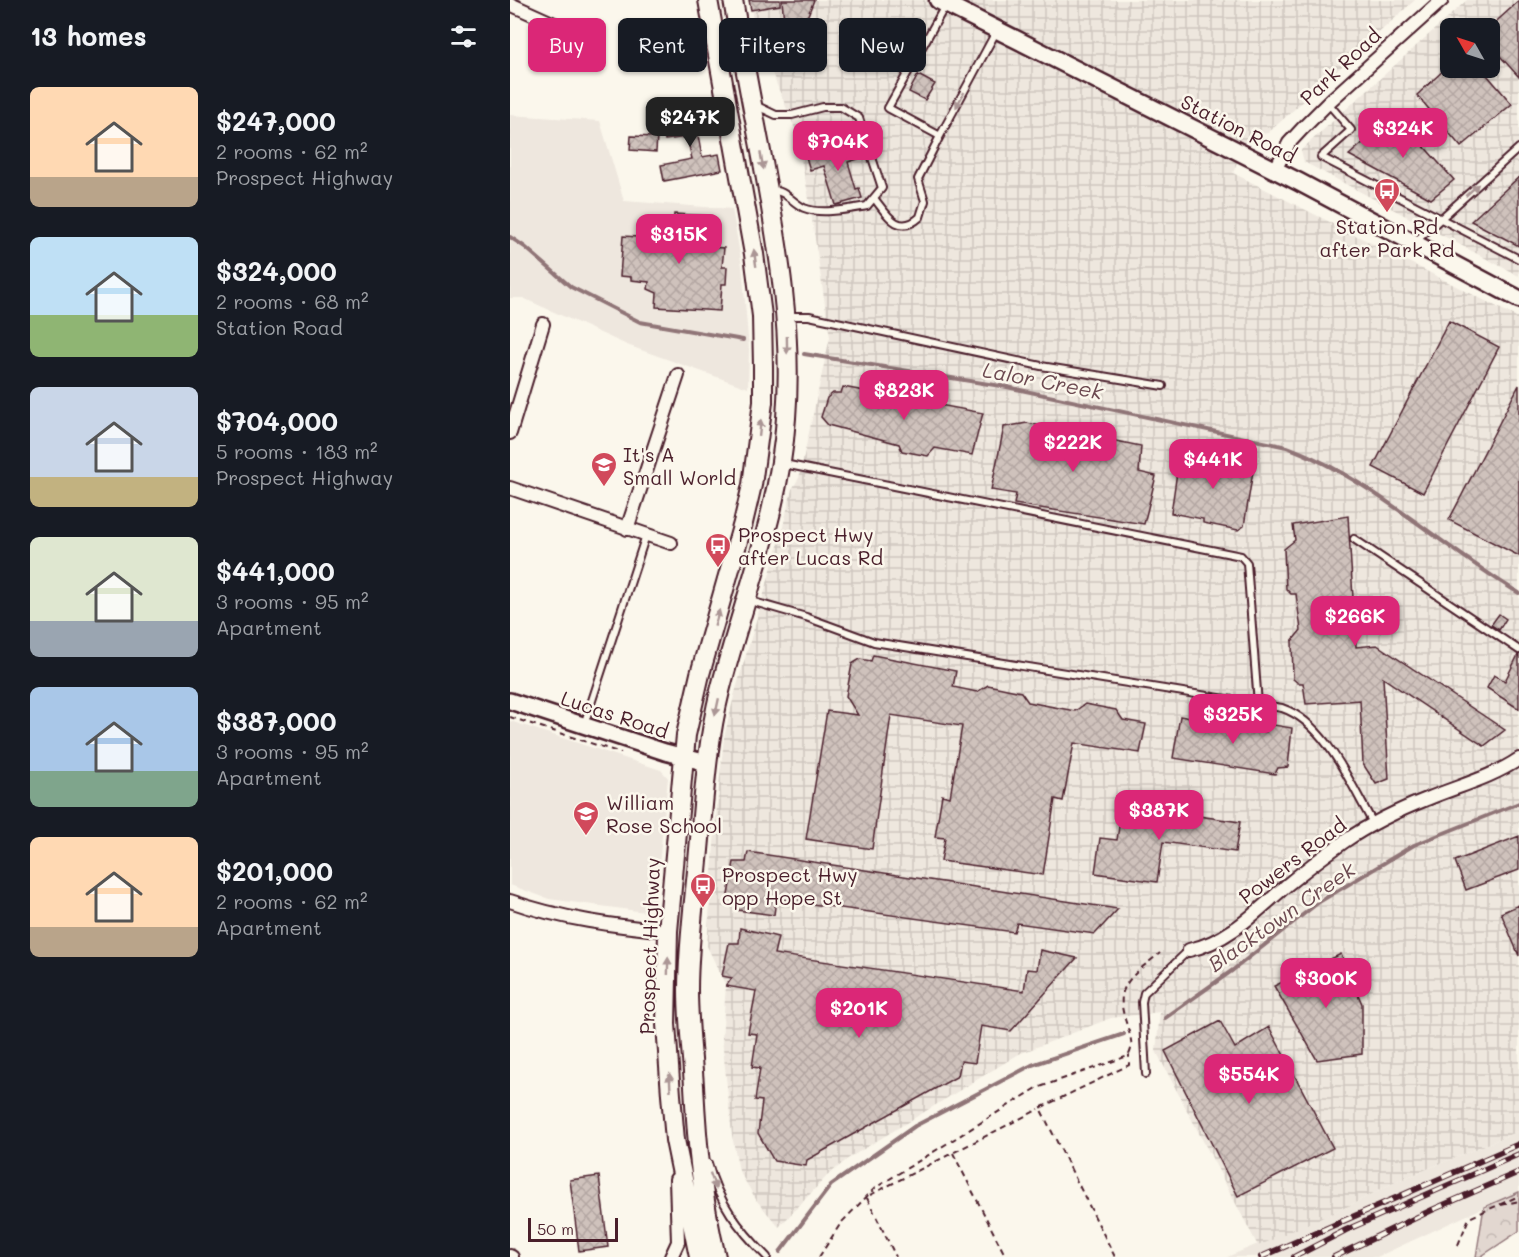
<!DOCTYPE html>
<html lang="en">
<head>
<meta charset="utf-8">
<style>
	body { margin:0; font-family:Mali,sans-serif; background:#20242c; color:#f1f3f6; height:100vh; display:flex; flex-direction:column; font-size:22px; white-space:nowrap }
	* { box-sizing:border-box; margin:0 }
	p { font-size:20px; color:#9ea1a6 }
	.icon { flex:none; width:33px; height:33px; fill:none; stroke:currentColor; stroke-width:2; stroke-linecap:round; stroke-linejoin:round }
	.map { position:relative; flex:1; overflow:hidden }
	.panel { display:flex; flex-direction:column; background:#171b24; width:510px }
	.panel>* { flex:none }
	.banner { position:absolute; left:18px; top:18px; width:570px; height:54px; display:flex; gap:12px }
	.needle { width:39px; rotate:309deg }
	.buttons { position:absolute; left:930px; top:18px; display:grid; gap:12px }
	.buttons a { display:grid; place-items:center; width:60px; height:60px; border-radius:9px; background:#171b24; box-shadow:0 2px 4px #0004; font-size:30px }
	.scale { position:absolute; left:18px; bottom:15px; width:90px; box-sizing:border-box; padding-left:6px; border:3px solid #4a1f2b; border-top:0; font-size:16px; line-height:21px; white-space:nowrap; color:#4a1f2b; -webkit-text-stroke:4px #fbf7ec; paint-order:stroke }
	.price { position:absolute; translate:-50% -51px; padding:0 14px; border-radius:12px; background:#db2777; color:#fff; font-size:20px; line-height:39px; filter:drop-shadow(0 2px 3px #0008) }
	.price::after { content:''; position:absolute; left:50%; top:36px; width:18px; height:14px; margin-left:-9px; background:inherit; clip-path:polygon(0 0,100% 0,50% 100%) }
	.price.active { background:#222; color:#fff }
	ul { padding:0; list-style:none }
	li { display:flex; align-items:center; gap:18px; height:150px; padding:0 30px }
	li span { display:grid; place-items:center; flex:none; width:168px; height:120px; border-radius:9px; color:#555 }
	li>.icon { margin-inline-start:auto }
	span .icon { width:72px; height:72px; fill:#fffc; stroke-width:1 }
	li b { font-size:26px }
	h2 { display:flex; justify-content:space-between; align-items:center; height:72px; padding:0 30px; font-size:26px }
	.pill { padding:0 21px; border-radius:9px; background:#171b24; box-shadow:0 2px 4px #0004; font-size:21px; line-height:54px }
	.pill.active { background:#db2777; color:#fff }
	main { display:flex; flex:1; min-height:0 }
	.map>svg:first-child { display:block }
</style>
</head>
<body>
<main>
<section class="panel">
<h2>13 homes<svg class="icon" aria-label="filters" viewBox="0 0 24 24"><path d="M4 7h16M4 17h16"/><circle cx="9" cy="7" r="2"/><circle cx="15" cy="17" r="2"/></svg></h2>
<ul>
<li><span style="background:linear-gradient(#ffd9b3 75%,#b9a48a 0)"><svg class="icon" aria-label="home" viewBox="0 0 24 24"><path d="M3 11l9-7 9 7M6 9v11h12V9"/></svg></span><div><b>$247,000</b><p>2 rooms · 62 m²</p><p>Prospect Highway</p></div></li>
<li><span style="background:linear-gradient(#bfe0f5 65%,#8fb573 0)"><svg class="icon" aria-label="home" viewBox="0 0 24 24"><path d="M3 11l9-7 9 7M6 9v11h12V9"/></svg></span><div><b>$324,000</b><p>2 rooms · 68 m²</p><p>Station Road</p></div></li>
<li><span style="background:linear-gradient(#c9d6e8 75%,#c2b280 0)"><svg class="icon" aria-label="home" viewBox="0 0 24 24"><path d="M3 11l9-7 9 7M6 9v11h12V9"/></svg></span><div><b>$704,000</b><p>5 rooms · 183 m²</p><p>Prospect Highway</p></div></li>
<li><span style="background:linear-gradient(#dfe7d0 70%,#9aa5b1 0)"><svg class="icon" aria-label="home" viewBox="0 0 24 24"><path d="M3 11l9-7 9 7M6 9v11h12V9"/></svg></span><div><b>$441,000</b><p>3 rooms · 95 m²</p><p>Apartment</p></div></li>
<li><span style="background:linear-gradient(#a9c7e8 70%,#7fa58c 0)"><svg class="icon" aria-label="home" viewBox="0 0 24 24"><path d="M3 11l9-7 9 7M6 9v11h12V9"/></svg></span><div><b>$387,000</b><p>3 rooms · 95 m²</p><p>Apartment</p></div></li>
<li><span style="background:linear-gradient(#ffd9b3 75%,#b9a48a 0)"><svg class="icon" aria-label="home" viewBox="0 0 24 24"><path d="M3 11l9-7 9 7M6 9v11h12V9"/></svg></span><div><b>$201,000</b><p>2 rooms · 62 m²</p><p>Apartment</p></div></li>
</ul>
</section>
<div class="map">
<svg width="1009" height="1257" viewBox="0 0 1009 1257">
	<defs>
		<pattern id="industrial-grid" width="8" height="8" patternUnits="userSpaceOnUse" patternTransform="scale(1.5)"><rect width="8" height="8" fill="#eee7de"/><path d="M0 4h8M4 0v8" fill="none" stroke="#cec6bf"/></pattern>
		<pattern id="park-crowns" width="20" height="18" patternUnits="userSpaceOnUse" patternTransform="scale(1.5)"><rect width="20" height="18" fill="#e2d7d0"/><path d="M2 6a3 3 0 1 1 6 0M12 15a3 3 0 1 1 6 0" fill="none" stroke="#c3b8b3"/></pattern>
		<pattern id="building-cross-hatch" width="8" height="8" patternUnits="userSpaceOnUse" patternTransform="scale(1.5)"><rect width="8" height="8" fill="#cfc2bc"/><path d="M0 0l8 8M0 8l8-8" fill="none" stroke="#b3a6a2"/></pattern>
	</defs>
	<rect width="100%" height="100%" fill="#fbf7ec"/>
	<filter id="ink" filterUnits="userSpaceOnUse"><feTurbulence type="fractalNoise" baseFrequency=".0167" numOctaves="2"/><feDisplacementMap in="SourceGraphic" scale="12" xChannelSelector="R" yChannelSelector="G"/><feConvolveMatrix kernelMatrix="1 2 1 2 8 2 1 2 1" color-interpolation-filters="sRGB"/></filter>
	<g filter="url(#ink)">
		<path fill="#eee7de" d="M 0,115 L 90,121 L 114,201 L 222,209 L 232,266 L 239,350 L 238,388 L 117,345 L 13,298 L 0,298 Z
			M 0,721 L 151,770 L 158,778 L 145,903 L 141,909 L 135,912 L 39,899 L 0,885 Z
			M 1009,1131 L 1009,1191 L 867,1257 L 717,1257 L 841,1205 L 881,1184 Z"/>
		<path fill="url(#industrial-grid)" fill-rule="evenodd" d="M 239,0 L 905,0 L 758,133 L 737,136 L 723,173 L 1009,318 L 1009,1131 L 881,1184 L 841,1205 L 748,1246 L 646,1051 L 650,1012 L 601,1018 L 509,1054 L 339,1158 L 317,1176 L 269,1227 L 247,1201 L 229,1171 L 222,1135 L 212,1038 L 216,986 L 197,946 L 206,816 L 214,738 L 224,696 L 270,539 L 282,489 L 289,478 L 320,337 L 298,193 L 284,126 L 247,37 Z
			M 957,0 L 1009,0 L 1009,276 L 794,162 L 791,150 ZM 940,28 L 980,28 L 980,68 L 940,68 Z"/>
		<path fill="url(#park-crowns)" stroke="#967b7e" stroke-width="1.5" d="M 1009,1192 L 1009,1231 L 970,1257 L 966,1257 L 974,1207 Z"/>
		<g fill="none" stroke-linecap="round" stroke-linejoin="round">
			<path stroke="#907477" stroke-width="4" d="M 0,237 L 15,247 L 61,287 L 130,322 L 233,340
				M 294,354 L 497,387 L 777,447 C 859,477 933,548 1009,593
				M 655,1018 L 723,970 L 809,902 L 904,845 L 1009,803
				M 270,1252 L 321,1185 L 405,1126 L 522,1065 L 614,1034"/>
		</g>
		<path fill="url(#building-cross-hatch)" stroke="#4a1f2b" stroke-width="1.5" d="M 239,0 L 270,0 L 270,5 L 241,10 Z
			M 272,0 L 304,0 L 298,15 L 294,18 L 274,22 Z
			M 1009,1 L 1009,77 L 980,45 L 980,27 Z
			M 936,68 L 971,68 L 1002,104 L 951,147 L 907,95 Z
			M 408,75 L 425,84 L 415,100 L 399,92 Z
			M 195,112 L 199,132 L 188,135 L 192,157 L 209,154 L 212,170 L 154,181 L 151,165 L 182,159 L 177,137 L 155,140 L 152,125 L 159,123 L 159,120 Z
			M 885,114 L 944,180 L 921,199 L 839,155 Z
			M 121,136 L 147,137 L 146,152 L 120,150 Z
			M 342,142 L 348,159 L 338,162 L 346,189 L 349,188 L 352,198 L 326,205 L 314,166 L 300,170 L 296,157 Z
			M 1009,177 L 1009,246 L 961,221 Z
			M 164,214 L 202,216 L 200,247 L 214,248 L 212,267 L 217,267 L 216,284 L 212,284 L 210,311 L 146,307 L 147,293 L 138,289 L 139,282 L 121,280 L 121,277 L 110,276 L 113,236 L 162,239 Z
			M 939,321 L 989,347 L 913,493 L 863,467 Z
			M 1009,385 L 1009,556 L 939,520 Z
			M 333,387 L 473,413 L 462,455 L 425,448 L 418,456 L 392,451 L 389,444 L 318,425 L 311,417 L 317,398 L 323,393 L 331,393 Z
			M 517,423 L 631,446 L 629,472 L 646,476 L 634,524 L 504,504 L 506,494 L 481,490 L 494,427 Z
			M 670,452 L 744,465 L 734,526 L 728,530 L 693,523 L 693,519 L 661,513 Z
			M 838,516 L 846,647 L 867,645 L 995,730 L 974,746 L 873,678 L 879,779 L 866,784 L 853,764 L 850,700 L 796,704 L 793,683 L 788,683 L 783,679 L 782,641 L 791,630 L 786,594 L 781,594 L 776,589 L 774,549 L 785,540 L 783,525 Z
			M 989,614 L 996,619 L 989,630 L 981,625 Z
			M 363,655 L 446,671 L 443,687 L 467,692 L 478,685 L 511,692 L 518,702 L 565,711 L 575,704 L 606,710 L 613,720 L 636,724 L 630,753 L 564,743 L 553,801 L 545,799 L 533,875 L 431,861 L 435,838 L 425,837 L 432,795 L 440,797 L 452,726 L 381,715 L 362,849 L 296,839 L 317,711 L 348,715 L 336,696 L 342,664 L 350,659 L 361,661 Z
			M 1008,655 L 1009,655 L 1009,709 L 977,688 L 984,675 L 995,681 Z
			M 670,716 L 756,732 L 758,724 L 782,728 L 778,767 L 768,768 L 765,774 L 663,758 Z
			M 612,805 L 730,822 L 725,852 L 653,842 L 647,882 L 585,873 L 590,838 L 607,840 Z
			M 1009,836 L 1009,870 L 956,890 L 945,861 Z
			M 238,852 L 608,909 L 585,934 L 507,923 L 504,932 L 266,899 L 264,915 L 227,910 L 230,898 L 218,895 L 224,862 L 236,862 Z
			M 1009,905 L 1009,956 L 991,913 Z
			M 230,928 L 268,937 L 264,954 L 514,991 L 517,969 L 527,970 L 530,950 L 567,958 L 501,1031 L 471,1026 L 465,1063 L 451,1061 L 448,1076 L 297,1160 L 296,1166 L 264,1161 L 248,1133 L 252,1101 L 245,1100 L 250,1068 L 242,1067 L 247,1034 L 238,1033 L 246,991 L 216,986 L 222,978 L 212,976 L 219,943 L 229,943 Z
			M 831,954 L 852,1004 L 852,1054 L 807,1060 L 764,986 Z
			M 710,1021 L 725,1048 L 759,1027 L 823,1148 L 728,1196 L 655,1051 Z
			M 89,1176 L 98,1247 L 69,1251 L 60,1180 Z"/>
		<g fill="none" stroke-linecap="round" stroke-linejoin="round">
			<defs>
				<path id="service" d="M 435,6 L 378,108 L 430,136 L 487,30
					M 818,103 L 841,130 L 811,157 L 1009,259
					M 245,105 L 266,115 L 282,115 L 313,107 L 331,107 L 349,118 L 372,188 L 357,206 C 339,209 311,215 294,208 C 281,202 276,190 260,190
					M 364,198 C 376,213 388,237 410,217 L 415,201 L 408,179 L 430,136
					M 906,241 L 1009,148
					M 277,316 L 299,316 L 531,366 L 653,386
					M 274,464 L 731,556 L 737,563 L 748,704
					M 844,539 L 1009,650
					M 237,600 L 296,617 L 364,642 L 772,708 C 816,723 841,785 863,823
					M 74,725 L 136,535
					M 636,1074 L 632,1002 L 634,993 L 679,950
					M 198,1163 C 208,1202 229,1229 257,1257"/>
				<path id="minor" d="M 0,4 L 51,27
					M 765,170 L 779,143 L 792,129 L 821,100 L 932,0
					M 0,433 L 33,324
					M 0,488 L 161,543
					M 117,529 L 168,375
					M 0,901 C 51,919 105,926 158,931
					M 679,950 C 718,942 747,911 777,885 C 795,870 815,855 835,841 C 860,824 889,810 917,799 C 948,786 981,778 1009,759
					M 0,1256 L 2,1257
					M 161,1257 L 168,1242 L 166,1179"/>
				<path id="tertiary" d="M 0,701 L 155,752 L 197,763"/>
				<path id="secondary" d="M 428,0 L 789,182 L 1009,299"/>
				<path id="primary" d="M 189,1257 L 165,1140 L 161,1095 L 156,1024 L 158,931 L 176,735 L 190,674 L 233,523 L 242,485 L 253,402 L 253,367 L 252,316 L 244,254 L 198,0
					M 206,1257 C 192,1199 187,1145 184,1086 C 182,1054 178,1022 178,990 C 178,944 185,896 189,850 C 194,796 197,743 210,691 C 233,600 270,512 276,418 C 283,330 268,244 252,157 C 242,105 232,52 223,0"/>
			</defs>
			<use href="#service" stroke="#4a1f2b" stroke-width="10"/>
			<use href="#minor" stroke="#4a1f2b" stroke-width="16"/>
			<use href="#tertiary" stroke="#4a1f2b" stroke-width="20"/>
			<use href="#secondary" stroke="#4a1f2b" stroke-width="21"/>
			<use href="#primary" stroke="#4a1f2b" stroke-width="22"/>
			<path stroke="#4a1f2b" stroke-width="2" stroke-dasharray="6 4.5" stroke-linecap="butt" d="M 0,717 L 111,753
				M 443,1153 L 496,1257
				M 360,1195 L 529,1109
				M 357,1198 L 386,1257
				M 991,1205 L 1009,1201
				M 948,1245 L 959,1218 L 1009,1196
				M 309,1257 L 331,1223 L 365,1188 L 527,1088 L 618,1056 C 631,1038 601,1010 616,985 C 624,972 638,963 650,953
				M 605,1257 L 530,1108 L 619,1065 L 619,1055"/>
			<use href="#service" stroke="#fbf7ec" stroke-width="6"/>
			<use href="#minor" stroke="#fbf7ec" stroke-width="12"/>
			<use href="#tertiary" stroke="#fbf7ec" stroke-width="15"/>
			<use href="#secondary" stroke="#fbf7ec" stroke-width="16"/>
			<use href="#primary" stroke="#fbf7ec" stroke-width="18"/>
			<defs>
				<path id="rail" d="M 751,1257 L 1009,1144
					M 784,1257 L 836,1230 L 1009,1154
					M 824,1257 L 922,1210 L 1009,1172"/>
			</defs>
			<use href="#rail" stroke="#4a1f2b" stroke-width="6"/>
			<use href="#rail" stroke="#fbf7ec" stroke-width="4" stroke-dasharray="11" stroke-linecap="butt"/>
		</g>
		<defs><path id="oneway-solid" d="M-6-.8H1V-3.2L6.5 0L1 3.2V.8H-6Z" transform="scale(1.5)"/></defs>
		<g fill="#ab9695">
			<use href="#oneway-solid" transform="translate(450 100) rotate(118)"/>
			<use href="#oneway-solid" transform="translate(252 161) rotate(79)"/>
			<use href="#oneway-solid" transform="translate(962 190) rotate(-42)"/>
			<use href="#oneway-solid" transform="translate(245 258) rotate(-98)"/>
			<use href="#oneway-solid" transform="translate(277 345) rotate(89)"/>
			<use href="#oneway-solid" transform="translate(250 428) rotate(-84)"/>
			<use href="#oneway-solid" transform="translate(207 618) rotate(-74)"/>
			<use href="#oneway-solid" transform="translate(207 707) rotate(102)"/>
			<use href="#oneway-solid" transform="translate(158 966) rotate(-89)"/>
			<use href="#oneway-solid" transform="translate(160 1082) rotate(-93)"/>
			<use href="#oneway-solid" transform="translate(203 1181) rotate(70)"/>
		</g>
	</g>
	<defs>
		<symbol id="bus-pin" viewBox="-11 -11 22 30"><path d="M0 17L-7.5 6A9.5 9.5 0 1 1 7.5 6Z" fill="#d1495b" stroke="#fbf7ec"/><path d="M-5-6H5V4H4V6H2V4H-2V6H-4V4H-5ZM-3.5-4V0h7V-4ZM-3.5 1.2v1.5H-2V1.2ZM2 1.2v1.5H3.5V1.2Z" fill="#fff"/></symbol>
		<symbol id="school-pin" viewBox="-11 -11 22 30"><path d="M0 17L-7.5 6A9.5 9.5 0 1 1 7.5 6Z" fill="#d1495b" stroke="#fbf7ec"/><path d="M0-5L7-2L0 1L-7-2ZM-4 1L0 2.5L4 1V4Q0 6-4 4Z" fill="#fff"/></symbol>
	</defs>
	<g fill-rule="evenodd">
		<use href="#bus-pin" x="862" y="176" width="30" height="40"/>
		<use href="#school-pin" x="79" y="450" width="30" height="40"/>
		<use href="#bus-pin" x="193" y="531" width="30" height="40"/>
		<use href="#school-pin" x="61" y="799" width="30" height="40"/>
		<use href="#bus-pin" x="178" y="871" width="30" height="40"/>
	</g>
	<g text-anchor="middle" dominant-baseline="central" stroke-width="5" stroke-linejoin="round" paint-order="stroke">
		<g font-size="20" fill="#4a1f2b" stroke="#fbf7ec">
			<text transform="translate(830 66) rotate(-43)">Park Road</text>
			<text transform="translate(729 128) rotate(27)">Station Road</text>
			<text transform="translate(105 714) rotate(18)">Lucas Road</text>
			<text transform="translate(782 860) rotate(-37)">Powers Road</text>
			<text transform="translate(139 946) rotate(-88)">Prospect Highway</text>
		</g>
		<g font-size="20" fill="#4a1f2b" stroke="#fbf7ec" text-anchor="start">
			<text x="877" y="226" text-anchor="middle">Station Rd<tspan x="877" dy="23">after Park Rd</tspan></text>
			<text x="113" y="454">It's A<tspan x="113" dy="23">Small World</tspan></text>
			<text x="228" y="534">Prospect Hwy<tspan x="228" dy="23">after Lucas Rd</tspan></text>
			<text x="96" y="802">William<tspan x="96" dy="23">Rose School</tspan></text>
			<text x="212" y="874">Prospect Hwy<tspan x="212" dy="23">opp Hope St</tspan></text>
		</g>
		<g font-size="21" font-style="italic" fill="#6d4a51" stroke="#fbf7ec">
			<text transform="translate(533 380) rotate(11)">Lalor Creek</text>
			<text transform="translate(771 916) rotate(-35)">Blacktown Creek</text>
		</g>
	</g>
</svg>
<div class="buttons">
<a><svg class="needle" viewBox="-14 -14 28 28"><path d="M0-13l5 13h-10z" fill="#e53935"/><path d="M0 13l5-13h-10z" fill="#9ea1a6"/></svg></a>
</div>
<div class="scale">50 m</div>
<b class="price active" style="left:180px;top:148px">$247K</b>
<b class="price" style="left:893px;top:159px">$324K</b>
<b class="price" style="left:328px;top:172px">$704K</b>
<b class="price" style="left:169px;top:265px">$315K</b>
<b class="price" style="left:394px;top:421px">$823K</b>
<b class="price" style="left:563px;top:473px">$222K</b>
<b class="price" style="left:703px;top:490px">$441K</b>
<b class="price" style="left:845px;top:647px">$266K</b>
<b class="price" style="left:723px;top:745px">$325K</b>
<b class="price" style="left:649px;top:841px">$387K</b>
<b class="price" style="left:816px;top:1009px">$300K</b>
<b class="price" style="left:349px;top:1039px">$201K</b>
<b class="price" style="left:739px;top:1105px">$554K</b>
<div class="banner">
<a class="pill active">Buy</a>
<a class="pill">Rent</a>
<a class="pill">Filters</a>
<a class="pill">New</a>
</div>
</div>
</main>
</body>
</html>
